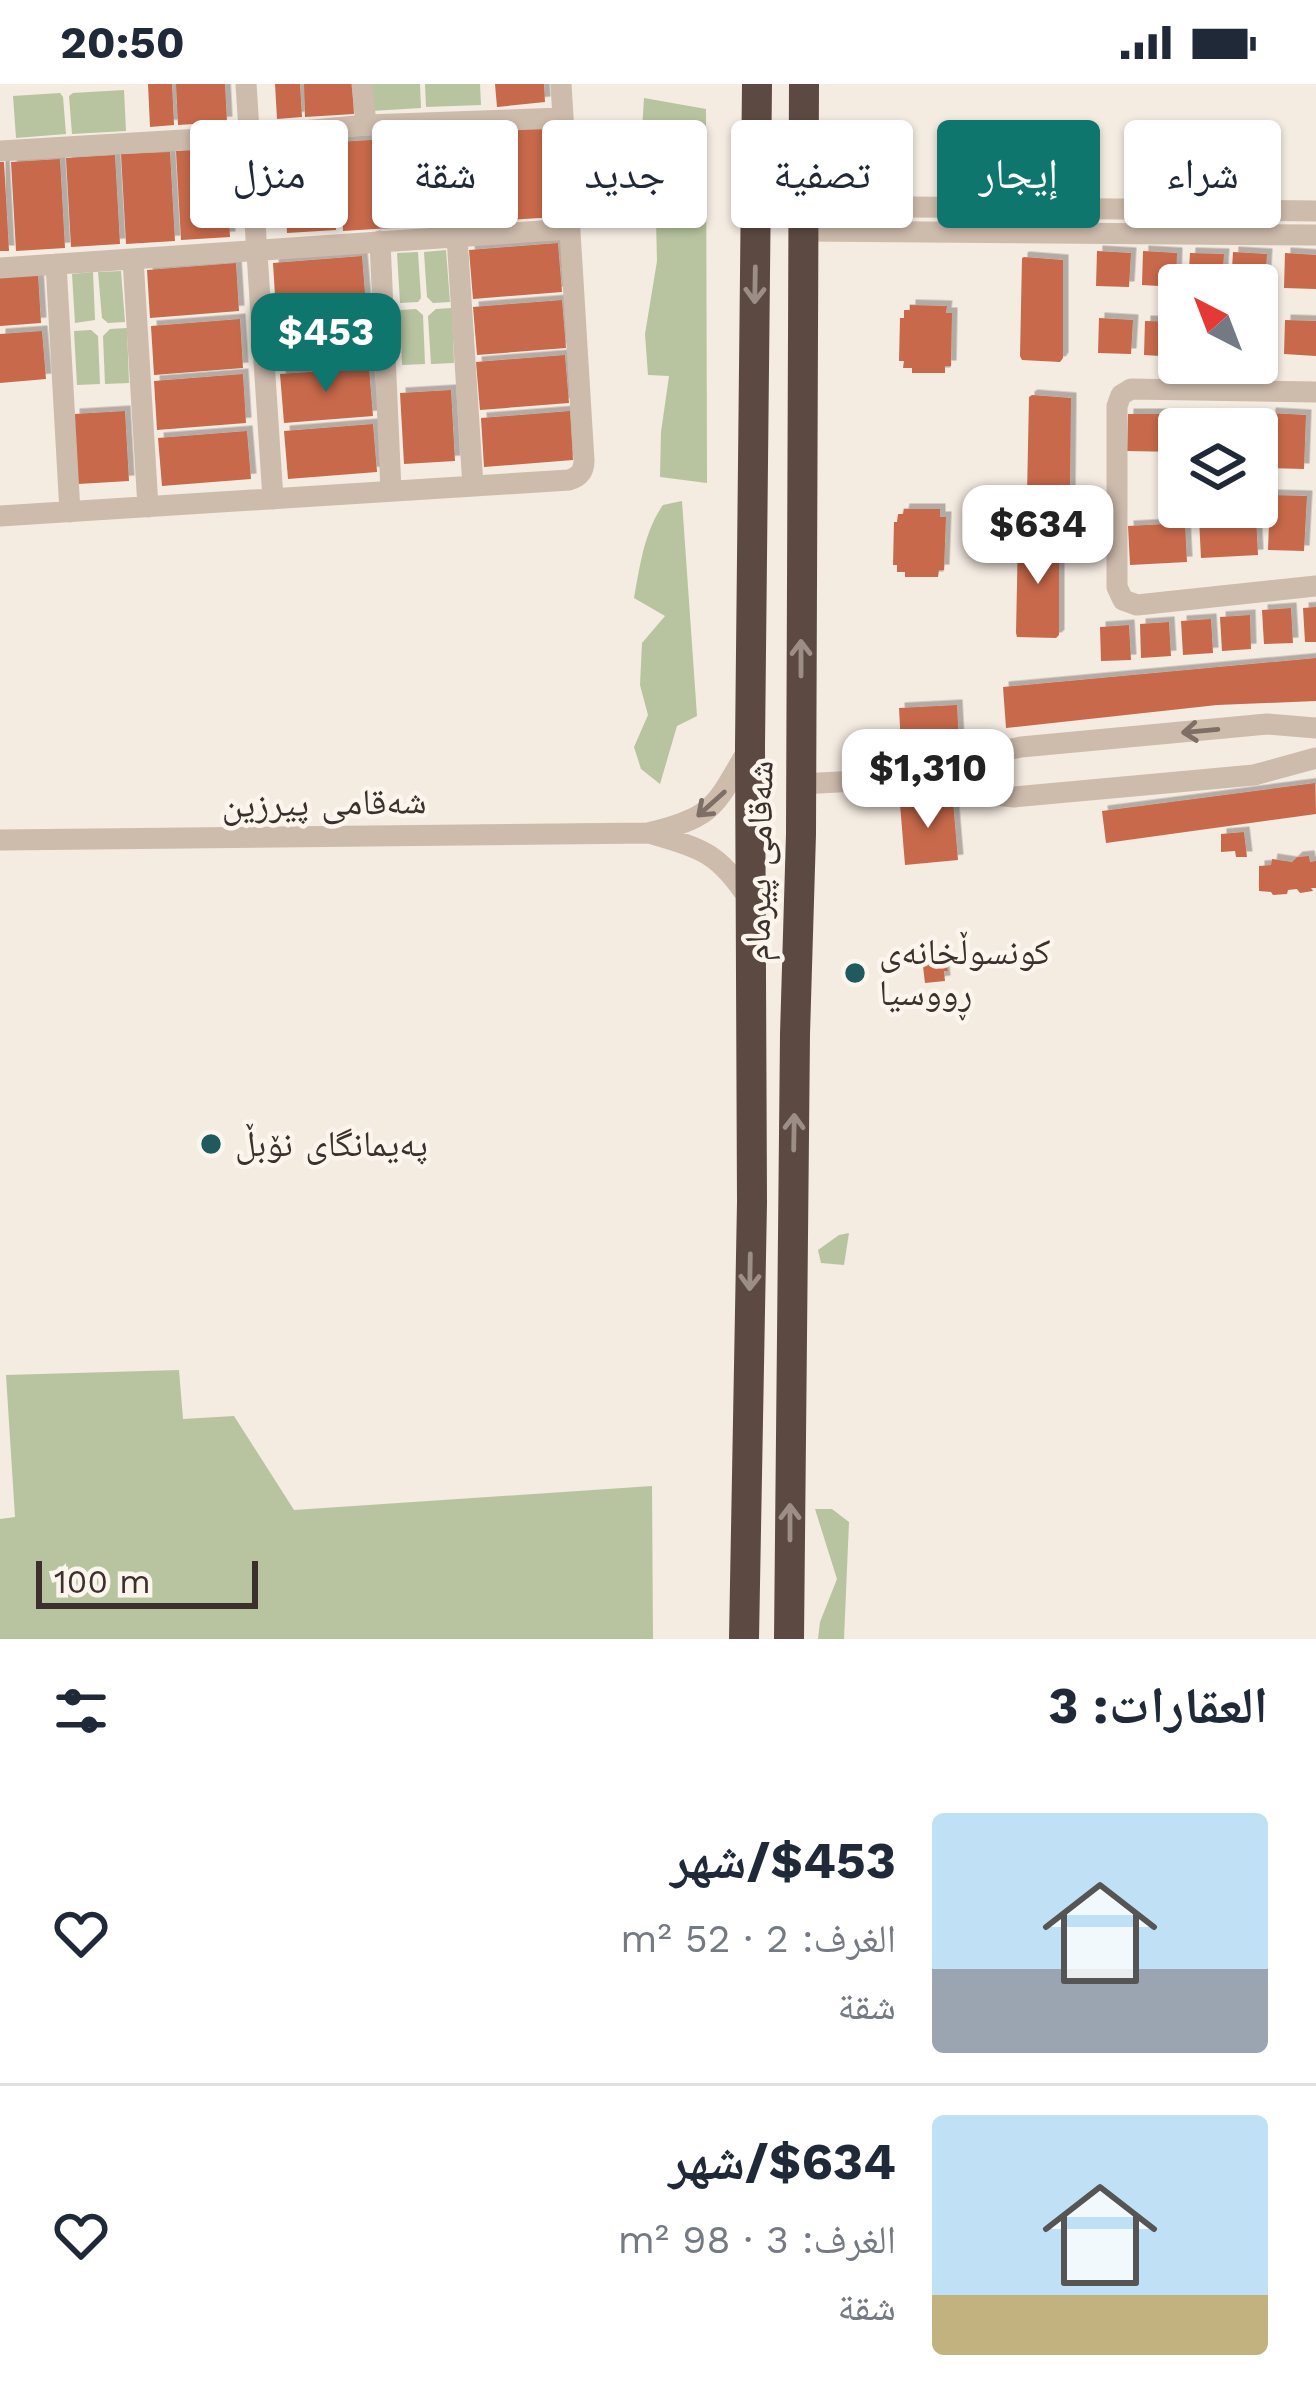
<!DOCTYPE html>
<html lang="ar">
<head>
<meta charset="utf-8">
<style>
	body { margin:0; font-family:"Work Sans","Noto Naskh Arabic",sans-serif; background:#f2f2f3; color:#1f2937; direction:rtl; height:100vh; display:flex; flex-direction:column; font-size:45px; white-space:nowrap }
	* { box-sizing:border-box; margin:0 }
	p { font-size:39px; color:#747a83 }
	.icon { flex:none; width:66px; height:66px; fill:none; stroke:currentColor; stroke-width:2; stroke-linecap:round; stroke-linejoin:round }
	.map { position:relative; height:1555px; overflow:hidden; direction:ltr }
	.side { display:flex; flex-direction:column; background:#fff; flex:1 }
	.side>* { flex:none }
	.top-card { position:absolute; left:36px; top:36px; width:1245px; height:108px; direction:rtl; display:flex; gap:24px }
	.needle { width:78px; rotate:318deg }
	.controls { position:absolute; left:1158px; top:180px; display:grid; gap:24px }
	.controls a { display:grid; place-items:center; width:120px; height:120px; border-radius:12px; background:#fff; box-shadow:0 3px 9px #0004; font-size:60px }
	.scale { position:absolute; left:36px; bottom:30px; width:222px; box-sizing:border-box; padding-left:12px; border:6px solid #3b302b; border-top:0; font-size:33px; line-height:42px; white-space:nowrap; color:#3b302b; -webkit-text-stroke:9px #fbf5ee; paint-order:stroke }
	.price { position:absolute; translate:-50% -102px; padding:0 27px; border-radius:24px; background:#fff; color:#222; font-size:39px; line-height:78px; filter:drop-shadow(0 3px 6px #0008) }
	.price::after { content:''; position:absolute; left:50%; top:72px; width:36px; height:27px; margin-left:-18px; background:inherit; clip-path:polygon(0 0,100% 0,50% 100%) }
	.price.active { background:#0f766e; color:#fff }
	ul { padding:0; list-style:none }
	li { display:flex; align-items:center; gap:36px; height:300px; padding:0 48px }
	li+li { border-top:3px solid #e0e1e3 }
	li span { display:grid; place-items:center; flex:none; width:336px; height:240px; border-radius:12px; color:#555 }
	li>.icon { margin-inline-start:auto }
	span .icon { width:144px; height:144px; fill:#fffc; stroke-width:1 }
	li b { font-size:51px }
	h2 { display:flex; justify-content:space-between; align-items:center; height:144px; padding:0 48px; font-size:51px }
	.pill { padding:0 42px; border-radius:12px; background:#fff; box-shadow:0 3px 9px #0004; font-size:42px; line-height:108px }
	.pill.active { background:#0f766e; color:#fff }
	.status { display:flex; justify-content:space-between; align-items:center; height:84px; padding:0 60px; background:#fff; direction:ltr }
	.status svg { height:33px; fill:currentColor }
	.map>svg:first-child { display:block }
</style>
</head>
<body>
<div class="status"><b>20:50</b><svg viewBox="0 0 49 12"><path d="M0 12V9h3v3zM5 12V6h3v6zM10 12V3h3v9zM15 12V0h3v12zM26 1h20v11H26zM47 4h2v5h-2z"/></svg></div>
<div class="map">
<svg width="1316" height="1555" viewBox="0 0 1316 1555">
	<defs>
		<filter id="shadow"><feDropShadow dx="5.5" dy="-5.5" stdDeviation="0" flood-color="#0004"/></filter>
	</defs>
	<rect width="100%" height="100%" fill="#f4ebe1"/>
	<path fill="#b8c4a0" d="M 370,0 L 420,0 L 421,24 L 371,27 Z
		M 425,0 L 480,0 L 481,21 L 426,23 Z
		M 124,6 L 126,47 L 72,50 L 69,12 L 73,9 Z
		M 60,9 L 63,13 L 66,50 L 16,54 L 13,12 Z
		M 644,14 L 706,25 L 707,399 L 660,393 L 661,348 L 669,292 L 648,291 L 645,250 L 657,177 L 656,137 L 664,55 L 642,46 Z
		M 446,166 L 450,218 L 433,219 L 427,213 L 424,168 Z
		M 418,168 L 421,214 L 418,218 L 400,219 L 397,169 Z
		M 121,187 L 125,238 L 108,239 L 102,234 L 98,188 Z
		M 93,188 L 95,236 L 75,239 L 72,190 Z
		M 452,224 L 454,279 L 431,280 L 428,232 L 436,225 Z
		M 416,225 L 423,231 L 425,280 L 402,281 L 400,226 Z
		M 127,244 L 129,299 L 105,300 L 103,252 L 110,245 Z
		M 91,246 L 98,252 L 100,300 L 77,301 L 74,247 Z
		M 682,417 L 697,632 L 677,642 L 660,700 L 641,685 L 634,663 L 648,631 L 640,601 L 642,559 L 665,532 L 634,514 C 640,482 644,448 663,421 Z
		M 849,1149 L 844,1181 L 821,1179 L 818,1166 L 839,1151 Z
		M 179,1286 L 183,1335 L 234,1332 L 294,1426 L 652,1402 L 653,1555 L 0,1555 L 0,1435 L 15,1433 L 6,1291 Z
		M 815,1425 L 832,1425 L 849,1438 L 844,1555 L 818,1555 L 820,1538 L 837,1495 Z"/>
	<path fill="#c8694b" filter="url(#shadow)" d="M 148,0 L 172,0 L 174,41 L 150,43 Z
		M 176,0 L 225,0 L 227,38 L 178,41 Z
		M 275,0 L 300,0 L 302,33 L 277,35 Z
		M 304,0 L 352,0 L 354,30 L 305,33 Z
		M 495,0 L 544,0 L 545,18 L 497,23 Z
		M 551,43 L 556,133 L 508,136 L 503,47 Z
		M 496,47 L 501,136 L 453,139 L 448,50 Z
		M 441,51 L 446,140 L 398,143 L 393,54 Z
		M 386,55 L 391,144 L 343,147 L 338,58 Z
		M 331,57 L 336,146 L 287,149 L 282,60 Z
		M 225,64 L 230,153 L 181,156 L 176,67 Z
		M 170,68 L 175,157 L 126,160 L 121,70 Z
		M 115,71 L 120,160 L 71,163 L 66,74 Z
		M 60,75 L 65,164 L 16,167 L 11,78 Z
		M 0,78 L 4,78 L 9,167 L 0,167 Z
		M 558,159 L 562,208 L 473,215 L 469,166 Z
		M 1097,167 L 1131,169 L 1129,203 L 1096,202 Z
		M 1143,167 L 1177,169 L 1176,203 L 1142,201 Z
		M 1233,168 L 1267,170 L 1265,204 L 1257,204 L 1257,201 L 1231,201 Z
		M 1190,169 L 1224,170 L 1222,201 L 1188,201 Z
		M 1285,169 L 1316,171 L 1316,205 L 1284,204 Z
		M 362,172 L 366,221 L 276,228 L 273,179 Z
		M 1024,173 L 1063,176 L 1063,274 L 1060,278 L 1022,276 L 1020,272 L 1022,174 Z
		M 236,179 L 239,227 L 150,234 L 147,186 Z
		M 38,190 L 41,239 L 0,242 L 0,193 Z
		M 562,216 L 566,264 L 477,271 L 473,223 Z
		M 910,221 L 947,222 L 946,229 L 952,229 L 951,282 L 945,282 L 945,289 L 912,289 L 912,284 L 903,284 L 904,277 L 899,277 L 900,234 L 904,234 L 904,226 L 910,226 Z
		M 366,228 L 370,277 L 281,284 L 277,235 Z
		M 1099,234 L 1133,236 L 1131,270 L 1098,269 Z
		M 240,235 L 243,284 L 154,291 L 151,242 Z
		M 1285,236 L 1316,237 L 1316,272 L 1284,270 Z
		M 1145,237 L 1179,238 L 1177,273 L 1144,271 Z
		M 1257,238 L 1271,238 L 1269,273 L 1257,272 Z
		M 42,247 L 46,295 L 0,299 L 0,250 Z
		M 565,271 L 569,319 L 480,326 L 476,278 Z
		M 369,284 L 373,332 L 284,339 L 280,290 Z
		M 243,290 L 246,339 L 157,346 L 154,297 Z
		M 451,306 L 455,377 L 404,380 L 400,309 Z
		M 1032,311 L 1071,314 L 1070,413 L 1067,416 L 1029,415 L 1027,411 L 1029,313 Z
		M 125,327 L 129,397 L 78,400 L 74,330 Z
		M 570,327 L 573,376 L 484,383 L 481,334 Z
		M 1270,329 L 1306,331 L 1304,385 L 1267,384 Z
		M 1128,330 L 1186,330 L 1186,345 L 1179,345 L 1179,368 L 1127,367 Z
		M 1198,332 L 1257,333 L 1257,345 L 1197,345 Z
		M 373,340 L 377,388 L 288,395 L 284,347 Z
		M 247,347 L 251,395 L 162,402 L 158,354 Z
		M 1270,411 L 1307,412 L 1304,467 L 1268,466 Z
		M 904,425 L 940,425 L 940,433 L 946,433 L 944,486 L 939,486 L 938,493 L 905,493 L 905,488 L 897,488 L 897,481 L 893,481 L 894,438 L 897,438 L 898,430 L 903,430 Z
		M 1256,432 L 1258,471 L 1201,474 L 1199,435 Z
		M 1185,439 L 1187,478 L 1130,481 L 1128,442 Z
		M 1020,449 L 1059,453 L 1059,551 L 1056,554 L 1017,553 L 1016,549 L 1018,451 Z
		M 1316,523 L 1316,558 L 1305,558 L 1303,524 Z
		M 1291,524 L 1293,559 L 1264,560 L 1262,526 Z
		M 1250,531 L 1251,565 L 1222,567 L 1220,533 Z
		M 1211,535 L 1213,569 L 1183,571 L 1181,537 Z
		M 1169,538 L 1171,572 L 1141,574 L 1140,540 Z
		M 1129,541 L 1131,576 L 1101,577 L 1100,543 Z
		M 1316,574 L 1316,617 L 1217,621 L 1006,644 L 1003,603 Z
		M 957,621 L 960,677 L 902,680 L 899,624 Z
		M 1315,699 L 1316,730 L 1106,759 L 1102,727 Z
		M 934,711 L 935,719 L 953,717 L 958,776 L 905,781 L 900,720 L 905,719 L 905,714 Z
		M 1244,748 L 1247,773 L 1236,773 L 1235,767 L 1221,768 L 1221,750 Z
		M 1309,772 L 1310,778 L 1316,777 L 1316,804 L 1311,804 L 1313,807 L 1300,809 L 1297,805 L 1288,806 L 1287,810 L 1273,811 L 1271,808 L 1259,807 L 1259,782 L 1271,781 L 1272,775 L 1292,778 L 1297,773 Z
		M 943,871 L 944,882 L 947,882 L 948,887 L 944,887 L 945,897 L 925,899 L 922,874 Z"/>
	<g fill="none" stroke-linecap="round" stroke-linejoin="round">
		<path stroke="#cdbbac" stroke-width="21" d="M 246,0 L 273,415
			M 362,0 L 366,41
			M 0,67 L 250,52 L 366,41 L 563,34
			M 805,122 L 1316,127
			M 805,147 L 1316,151
			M 457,153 L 473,402
			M 380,157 L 391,407
			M 133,175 L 148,423
			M 56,180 L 70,428
			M 0,184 L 570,145
			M 1316,308 L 1131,305 L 1121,311 L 1117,322 L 1117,503 L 1123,516 L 1137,521 L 1316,502
			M 0,432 L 569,396 C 579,393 584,387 584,377 L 561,0
			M 800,700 L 916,694 L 942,688 L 978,672 L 1021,663 L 1267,640 L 1316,644
			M 909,707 L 945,706 L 1014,713 L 1254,691 L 1316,674
			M 649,749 C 702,765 717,767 749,815
			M 0,756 L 648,749 C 716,733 715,721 748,666"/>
		<path stroke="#5c4a42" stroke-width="30" d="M 744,1555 L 752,1118 L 750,663 L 757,0
			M 789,1555 L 795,950 L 801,750 L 804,0"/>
	</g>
	<defs><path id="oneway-shaft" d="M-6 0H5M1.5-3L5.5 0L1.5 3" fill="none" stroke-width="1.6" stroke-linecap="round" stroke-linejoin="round" transform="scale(3)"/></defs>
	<g stroke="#9c8e87">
		<use href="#oneway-shaft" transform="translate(755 201) rotate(91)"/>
		<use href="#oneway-shaft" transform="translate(801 574) rotate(-90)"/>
		<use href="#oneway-shaft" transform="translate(794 1048) rotate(-89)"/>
		<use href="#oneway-shaft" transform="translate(750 1188) rotate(91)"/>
		<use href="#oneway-shaft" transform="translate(790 1438) rotate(-90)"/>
	</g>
	<g stroke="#7d6f65">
		<use href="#oneway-shaft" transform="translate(1200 647) rotate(175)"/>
		<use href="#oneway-shaft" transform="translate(711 720) rotate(138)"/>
	</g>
	<g fill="#1f5a5e" stroke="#fbf5ee" stroke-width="4.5">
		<circle cx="855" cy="889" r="12"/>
		<circle cx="211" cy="1060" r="12"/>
	</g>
	<g text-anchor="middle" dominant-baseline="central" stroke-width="9" stroke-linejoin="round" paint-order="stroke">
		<g font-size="36" fill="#3b302b" stroke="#fbf5ee">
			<text transform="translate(324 719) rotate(-1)">شەقامی پیرزین</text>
			<text transform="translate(759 777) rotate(-89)">شەقامی پیرمام</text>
		</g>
		<g font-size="36" fill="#3b302b" stroke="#fbf5ee" text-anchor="start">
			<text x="879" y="868">کونسوڵخانەی<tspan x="879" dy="41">ڕووسیا</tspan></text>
			<text x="235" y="1060">پەیمانگای نۆبڵ</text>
		</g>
	</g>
</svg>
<div class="controls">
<a><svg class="needle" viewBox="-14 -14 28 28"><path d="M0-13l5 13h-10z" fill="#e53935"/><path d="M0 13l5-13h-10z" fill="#747a83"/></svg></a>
<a><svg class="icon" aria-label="layers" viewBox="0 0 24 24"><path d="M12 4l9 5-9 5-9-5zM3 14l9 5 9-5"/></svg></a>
</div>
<div class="scale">100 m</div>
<b class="price active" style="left:326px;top:311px">$453</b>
<b class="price" style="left:1038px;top:503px">$634</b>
<b class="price" style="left:928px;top:747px">$1,310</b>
<div class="top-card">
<a class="pill">شراء</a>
<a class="pill active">إيجار</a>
<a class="pill">تصفية</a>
<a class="pill">جديد</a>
<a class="pill">شقة</a>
<a class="pill">منزل</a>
</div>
</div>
<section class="side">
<h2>العقارات: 3<svg class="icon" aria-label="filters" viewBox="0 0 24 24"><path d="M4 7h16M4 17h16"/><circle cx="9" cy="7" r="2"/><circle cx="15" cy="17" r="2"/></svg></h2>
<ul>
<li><span style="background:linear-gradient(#bfe0f5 65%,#9aa5b1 0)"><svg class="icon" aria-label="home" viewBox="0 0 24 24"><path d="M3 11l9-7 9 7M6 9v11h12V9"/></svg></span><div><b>$453/شهر</b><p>الغرف: 2 · 52 m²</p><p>شقة</p></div><svg class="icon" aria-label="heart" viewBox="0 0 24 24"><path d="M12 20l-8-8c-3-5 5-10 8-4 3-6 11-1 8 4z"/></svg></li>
<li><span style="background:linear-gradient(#bfe0f5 75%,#c2b280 0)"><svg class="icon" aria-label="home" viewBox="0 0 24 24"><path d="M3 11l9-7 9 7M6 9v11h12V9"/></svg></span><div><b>$634/شهر</b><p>الغرف: 3 · 98 m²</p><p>شقة</p></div><svg class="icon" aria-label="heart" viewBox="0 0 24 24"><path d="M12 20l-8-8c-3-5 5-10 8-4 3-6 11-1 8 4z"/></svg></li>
</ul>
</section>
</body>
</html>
